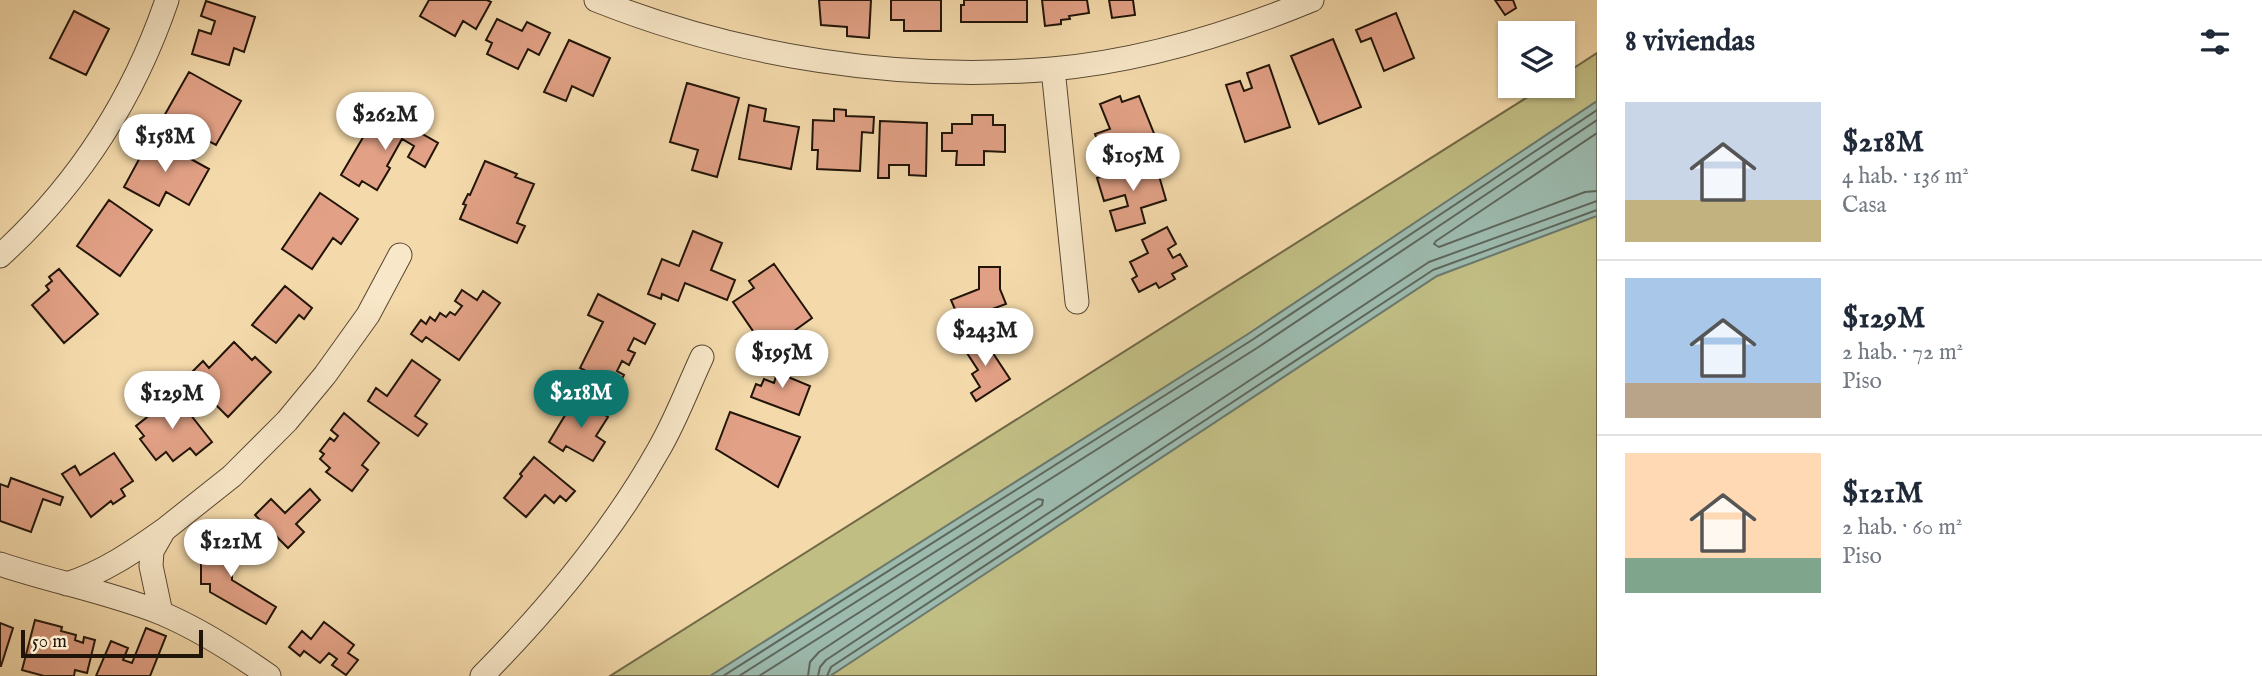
<!DOCTYPE html>
<html lang="es">
<head>
<meta charset="utf-8">
<style>
	body { margin:0; font-family:"IM FELL English",serif; background:#f2f2f3; color:#1f2937; height:100vh; display:flex; flex-direction:column; font-size:26px; white-space:nowrap }
	* { box-sizing:border-box; margin:0 }
	p { font-size:23px; color:#747a83 }
	.icon { flex:none; width:38px; height:38px; fill:none; stroke:currentColor; stroke-width:2; stroke-linecap:round; stroke-linejoin:round }
	.map { position:relative; flex:1; overflow:hidden }
	.panel { display:flex; flex-direction:column; background:#fff; width:665px }
	.panel>* { flex:none }
	.fabs { position:absolute; left:1498px; top:21px; display:grid; gap:14px }
	.fabs a { display:grid; place-items:center; width:77px; height:77px; border-radius:0px; background:#fff; box-shadow:0 2px 5px #0004; font-size:35px }
	.scale { position:absolute; left:21px; bottom:18px; width:182px; box-sizing:border-box; padding-left:7px; border:4px solid #211408; border-top:0; font-size:19px; line-height:24px; white-space:nowrap; color:#211408; -webkit-text-stroke:5px #f8e7c8; paint-order:stroke }
	.price { position:absolute; translate:-50% -60px; padding:0 16px; border-radius:24px; background:#fff; color:#222; font-size:23px; line-height:46px; filter:drop-shadow(0 2px 4px #0008) }
	.price::after { content:''; position:absolute; left:50%; top:42px; width:21px; height:16px; margin-left:-10px; background:inherit; clip-path:polygon(0 0,100% 0,50% 100%) }
	.price.on { background:#0f766e; color:#fff }
	ul { padding:0; list-style:none }
	li { display:flex; align-items:center; gap:21px; height:175px; padding:0 28px }
	li+li { border-top:2px solid #e0e1e3 }
	li span { display:grid; place-items:center; flex:none; width:196px; height:140px; border-radius:0px; color:#555 }
	li>.icon { margin-inline-start:auto }
	span .icon { width:84px; height:84px; fill:#fffc; stroke-width:1 }
	li b { font-size:30px }
	h2 { display:flex; justify-content:space-between; align-items:center; height:84px; padding:0 28px; font-size:30px }
	main { display:flex; flex:1; min-height:0 }
	.map>svg:first-child { display:block }
</style>
</head>
<body>
<main>
<div class="map">
<svg width="1597" height="676" viewBox="0 0 1597 676">
	<rect width="100%" height="100%" fill="#f4daab"/>
	<filter id="stains"><feTurbulence type="fractalNoise" baseFrequency=".00286" numOctaves="4"/><feColorMatrix values="0 0 0 0 .2 0 0 0 0 .09 0 0 0 0 .02 0 0 0 .5 -.17"/></filter>
	<radialGradient id="worn" r=".72"><stop offset=".6" stop-color="#630" stop-opacity="0"/><stop offset="1" stop-color="#630" stop-opacity=".3"/></radialGradient>
	<path fill="#c1be84" stroke="#716946" stroke-width="2" d="M 1597,53 L 1597,676 L 610,676 L 1545,86 L 1563,86 L 1563,75 Z"/>
	<path fill="#9cbaae" stroke="#6b786c" stroke-width="2" d="M 1597,101 L 1597,216 L 1437,276 L 830,676 L 710,676 L 1248,334 Z"/>
	<g fill="none" stroke-linecap="round" stroke-linejoin="round">
		<path stroke="#5e675b" stroke-width="2" d="M 1597,133 L 1436,241 L 1434,244 L 1439,247 L 1585,192 L 1597,191
			M 723,676 L 1252,340 L 1597,110
			M 739,676 L 1257,348 L 1597,120
			M 759,676 L 1038,499 L 1043,500 L 1042,505 L 819,652 L 810,662 L 808,676
			M 818,676 L 820,667 L 826,660 L 1429,262 L 1597,201
			M 827,676 L 831,667 L 1433,270 L 1597,210"/>
	</g>
	<path fill="#e2a186" stroke="#211408" stroke-width="2" d="M 429,0 L 487,0 L 491,2 L 476,29 L 463,21 L 455,36 L 420,16 Z
		M 819,0 L 871,0 L 869,38 L 847,36 L 847,27 L 821,25 Z
		M 891,0 L 941,0 L 941,31 L 904,31 L 904,20 L 891,20 Z
		M 964,0 L 1027,0 L 1027,22 L 961,22 L 961,5 L 964,5 Z
		M 1042,0 L 1087,0 L 1089,13 L 1069,16 L 1070,19 L 1061,20 L 1061,24 L 1045,26 Z
		M 1109,0 L 1133,0 L 1135,15 L 1112,18 Z
		M 1495,0 L 1513,0 L 1516,8 L 1505,15 Z
		M 206,1 L 255,17 L 244,52 L 234,48 L 229,65 L 192,54 L 199,30 L 211,34 L 215,21 L 201,16 Z
		M 74,11 L 109,29 L 86,75 L 50,58 Z
		M 1396,13 L 1414,58 L 1384,71 L 1371,38 L 1361,42 L 1356,30 Z
		M 497,19 L 522,31 L 527,22 L 550,33 L 539,55 L 528,49 L 518,69 L 487,54 L 492,43 L 486,40 Z
		M 1333,39 L 1361,107 L 1319,124 L 1291,56 Z
		M 569,40 L 610,58 L 593,96 L 572,86 L 566,101 L 544,92 Z
		M 1269,65 L 1290,127 L 1245,142 L 1226,85 L 1240,81 L 1244,91 L 1252,88 L 1247,73 Z
		M 189,72 L 241,101 L 216,145 L 199,136 L 193,145 L 159,125 Z
		M 687,83 L 739,98 L 717,177 L 692,170 L 698,150 L 670,142 Z
		M 1120,96 L 1122,102 L 1139,96 L 1155,136 L 1104,156 L 1095,134 L 1110,129 L 1100,104 Z
		M 749,105 L 766,109 L 764,121 L 799,127 L 791,169 L 739,159 Z
		M 834,109 L 846,110 L 846,116 L 874,117 L 873,133 L 862,132 L 860,171 L 817,169 L 818,150 L 812,150 L 813,120 L 834,121 Z
		M 389,115 L 438,143 L 425,167 L 408,157 L 414,146 L 402,139 L 387,166 L 390,168 L 377,190 L 362,181 L 359,186 L 341,175 L 372,122 L 382,127 Z
		M 972,115 L 993,115 L 993,125 L 1005,125 L 1005,152 L 984,151 L 984,165 L 956,165 L 957,151 L 942,151 L 942,133 L 952,133 L 952,124 L 972,124 Z
		M 880,121 L 927,123 L 926,176 L 909,175 L 909,165 L 889,165 L 889,178 L 878,178 Z
		M 151,137 L 209,169 L 189,205 L 166,192 L 159,206 L 124,187 Z
		M 485,161 L 517,174 L 515,177 L 534,184 L 517,223 L 525,226 L 517,243 L 460,219 L 466,205 L 463,204 L 468,194 L 470,195 Z
		M 1155,162 L 1166,200 L 1141,208 L 1145,223 L 1116,231 L 1110,211 L 1128,206 L 1125,195 L 1104,201 L 1097,178 Z
		M 320,193 L 358,219 L 341,244 L 333,238 L 312,269 L 282,249 Z
		M 109,200 L 152,230 L 120,276 L 77,246 Z
		M 1167,227 L 1176,244 L 1168,249 L 1173,258 L 1180,254 L 1187,266 L 1172,274 L 1175,279 L 1159,288 L 1156,283 L 1139,292 L 1132,279 L 1137,276 L 1130,262 L 1148,253 L 1142,240 Z
		M 693,231 L 722,243 L 711,270 L 735,280 L 727,300 L 685,283 L 678,301 L 662,294 L 661,299 L 648,294 L 662,259 L 679,266 Z
		M 774,264 L 812,318 L 787,336 L 785,332 L 764,347 L 733,302 L 754,288 L 749,281 Z
		M 979,267 L 1000,267 L 1000,289 L 1006,304 L 960,321 L 951,300 L 979,289 Z
		M 59,269 L 98,314 L 64,343 L 32,305 L 49,290 L 46,286 L 52,281 L 49,277 Z
		M 285,286 L 312,308 L 304,319 L 299,315 L 276,343 L 252,325 Z
		M 462,290 L 477,300 L 483,291 L 500,303 L 459,360 L 426,337 L 422,342 L 411,334 L 421,320 L 426,324 L 430,317 L 435,321 L 440,313 L 446,317 L 450,312 L 455,315 L 462,306 L 455,301 Z
		M 598,294 L 655,324 L 645,344 L 634,338 L 628,350 L 635,353 L 629,365 L 622,361 L 617,371 L 624,375 L 618,387 L 580,368 L 603,322 L 588,315 Z
		M 981,335 L 1010,379 L 976,401 L 971,393 L 980,387 L 972,374 L 978,370 L 963,347 Z
		M 234,342 L 252,360 L 255,357 L 271,372 L 228,417 L 210,399 L 215,393 L 193,371 L 203,361 L 209,368 Z
		M 774,359 L 792,366 L 788,377 L 810,386 L 799,415 L 751,397 L 756,384 L 761,386 L 764,379 L 774,383 L 777,373 L 769,370 Z
		M 412,360 L 440,380 L 415,416 L 427,424 L 418,436 L 368,401 L 376,388 L 387,396 Z
		M 175,395 L 212,442 L 196,455 L 190,448 L 173,461 L 166,452 L 156,460 L 140,439 L 144,436 L 136,426 Z
		M 576,397 L 608,417 L 596,436 L 605,442 L 593,461 L 566,446 L 563,451 L 549,442 Z
		M 730,412 L 800,437 L 778,487 L 716,449 Z
		M 344,413 L 379,443 L 362,465 L 368,470 L 352,491 L 326,472 L 330,468 L 320,459 L 324,454 L 320,451 L 330,438 L 334,441 L 338,436 L 331,430 Z
		M 114,453 L 133,481 L 121,489 L 125,496 L 113,504 L 111,501 L 91,517 L 62,474 L 75,466 L 80,475 Z
		M 534,457 L 575,491 L 566,501 L 560,496 L 554,503 L 545,495 L 526,517 L 504,498 L 522,476 L 520,474 Z
		M 11,478 L 63,497 L 60,505 L 43,499 L 31,532 L 0,521 L 0,484 L 8,487 Z
		M 310,489 L 320,500 L 296,524 L 304,532 L 288,548 L 255,515 L 271,499 L 285,513 Z
		M 229,530 L 244,548 L 232,557 L 232,580 L 276,607 L 266,624 L 210,592 L 210,584 L 201,584 L 201,555 Z
		M 35,620 L 62,627 L 61,631 L 76,635 L 75,640 L 83,643 L 84,637 L 95,640 L 87,673 L 75,670 L 74,676 L 44,676 L 22,670 Z
		M 324,622 L 354,645 L 348,653 L 358,660 L 346,675 L 332,665 L 337,659 L 329,653 L 320,663 L 304,651 L 300,656 L 289,647 L 302,631 L 311,639 Z
		M 0,623 L 13,628 L 1,666 L 0,666 Z
		M 146,628 L 166,636 L 150,676 L 96,676 L 111,641 L 128,648 L 123,660 L 132,663 Z"/>
	<g fill="none" stroke-linecap="round" stroke-linejoin="round">
		<defs>
			<path id="street" d="M 596,0 C 739,57 899,82 1052,69 C 1142,61 1230,34 1312,0
				M 1053,69 L 1077,302
				M 0,256 C 78,185 133,100 167,0
				M 164,530 L 232,476 L 287,421 L 325,375 L 368,315 L 400,255
				M 0,564 C 53,582 109,592 161,613 C 199,629 235,652 269,676
				M 67,584 C 104,572 133,552 164,530 L 152,551 L 151,566 L 161,613
				M 482,676 C 549,608 612,533 659,449 C 676,420 688,387 702,357"/>
		</defs>
		<use href="#street" stroke="#564631" stroke-width="25"/>
		<use href="#street" stroke="#f8e7c8" stroke-width="23"/>
	</g>
	<rect width="100%" height="100%" filter="url(#stains)"/>
	<rect width="100%" height="100%" fill="url(#worn)"/>
</svg>
<div class="fabs">
<a><svg class="icon" aria-label="layers" viewBox="0 0 24 24"><path d="M12 4l9 5-9 5-9-5zM3 14l9 5 9-5"/></svg></a>
</div>
<div class="scale">50 m</div>
<b class="price" style="left:385px;top:152px">$262M</b>
<b class="price" style="left:165px;top:174px">$158M</b>
<b class="price" style="left:1133px;top:193px">$105M</b>
<b class="price" style="left:985px;top:368px">$243M</b>
<b class="price" style="left:782px;top:390px">$195M</b>
<b class="price on" style="left:581px;top:430px">$218M</b>
<b class="price" style="left:172px;top:431px">$129M</b>
<b class="price" style="left:231px;top:579px">$121M</b>
</div>
<section class="panel">
<h2>8 viviendas<svg class="icon" aria-label="filters" viewBox="0 0 24 24"><path d="M4 7h16M4 17h16"/><circle cx="9" cy="7" r="2"/><circle cx="15" cy="17" r="2"/></svg></h2>
<ul>
<li><span style="background:linear-gradient(#c9d6e8 70%,#c2b280 0)"><svg class="icon" aria-label="home" viewBox="0 0 24 24"><path d="M3 11l9-7 9 7M6 9v11h12V9"/></svg></span><div><b>$218M</b><p>4 hab. · 136 m²</p><p>Casa</p></div></li>
<li><span style="background:linear-gradient(#a9c7e8 75%,#b9a48a 0)"><svg class="icon" aria-label="home" viewBox="0 0 24 24"><path d="M3 11l9-7 9 7M6 9v11h12V9"/></svg></span><div><b>$129M</b><p>2 hab. · 72 m²</p><p>Piso</p></div></li>
<li><span style="background:linear-gradient(#ffd9b3 75%,#7fa58c 0)"><svg class="icon" aria-label="home" viewBox="0 0 24 24"><path d="M3 11l9-7 9 7M6 9v11h12V9"/></svg></span><div><b>$121M</b><p>2 hab. · 60 m²</p><p>Piso</p></div></li>
</ul>
</section>
</main>
</body>
</html>
